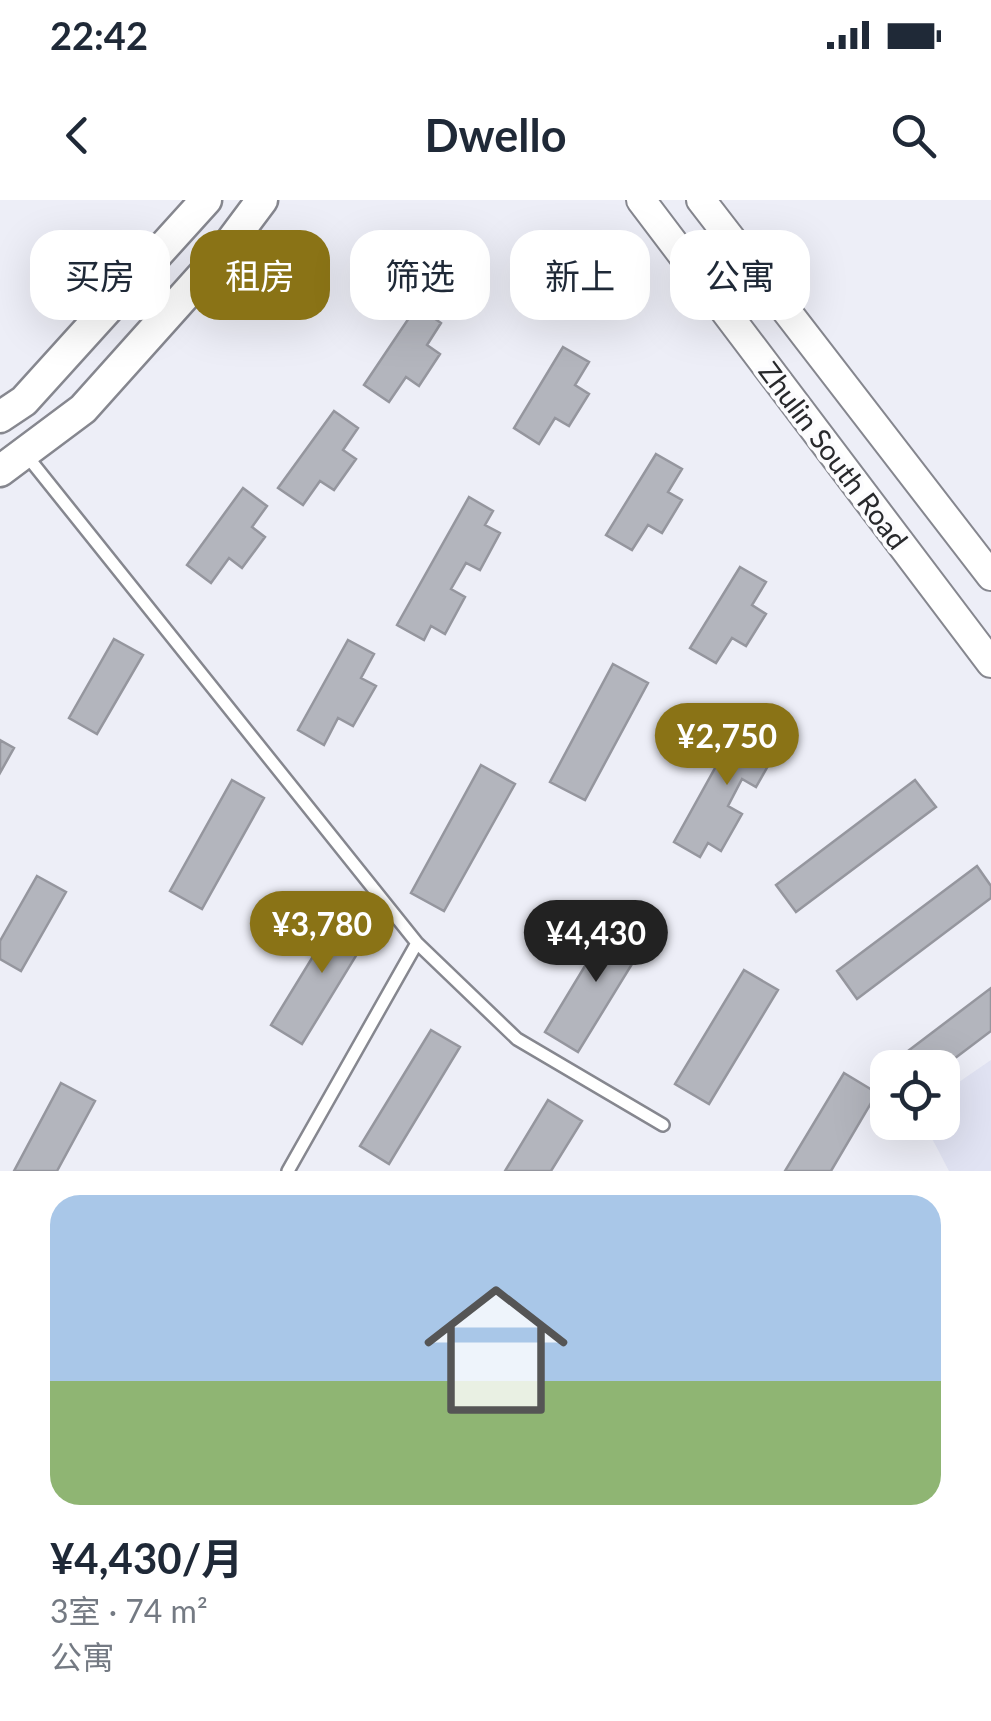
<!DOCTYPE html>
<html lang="zh">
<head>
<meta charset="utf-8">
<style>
	body { margin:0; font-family:Lato,"Noto Sans SC",sans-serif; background:#f6f6f7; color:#1f2937; height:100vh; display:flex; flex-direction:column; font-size:38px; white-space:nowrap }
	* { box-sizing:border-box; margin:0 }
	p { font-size:32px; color:#747a83 }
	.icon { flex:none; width:55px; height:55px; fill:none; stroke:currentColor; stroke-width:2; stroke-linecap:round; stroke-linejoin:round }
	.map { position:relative; height:971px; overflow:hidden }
	.sheet { display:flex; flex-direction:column; background:#fff; flex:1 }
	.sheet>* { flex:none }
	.guide { position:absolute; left:30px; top:30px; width:932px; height:90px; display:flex; gap:20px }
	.buttons { position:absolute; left:870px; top:850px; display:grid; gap:20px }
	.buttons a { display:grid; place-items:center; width:90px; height:90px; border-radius:20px; background:#fff; box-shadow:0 10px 40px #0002; font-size:50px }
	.price { position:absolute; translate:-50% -85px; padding:0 22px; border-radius:35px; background:#8a7316; color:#fff; font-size:32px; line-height:65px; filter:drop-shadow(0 2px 5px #0008) }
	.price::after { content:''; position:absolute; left:50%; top:60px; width:30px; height:22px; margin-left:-15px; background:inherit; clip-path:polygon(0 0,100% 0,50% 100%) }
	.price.selected { background:#222; color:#fff }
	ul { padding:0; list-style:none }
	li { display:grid; align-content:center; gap:20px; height:530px; padding:0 50px }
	li span { display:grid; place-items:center; height:310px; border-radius:30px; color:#555 }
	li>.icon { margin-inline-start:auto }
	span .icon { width:180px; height:180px; fill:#fffc; stroke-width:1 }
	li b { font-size:42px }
	.tag { padding:0 35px; border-radius:30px; background:#fff; box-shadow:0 10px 40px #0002; font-size:35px; line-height:90px }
	.tag.selected { background:#8a7316; color:#fff }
	.status { display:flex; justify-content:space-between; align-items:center; height:70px; padding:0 50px; background:#fff; direction:ltr }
	.status svg { height:28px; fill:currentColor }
	header { display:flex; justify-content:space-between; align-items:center; height:130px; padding:0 50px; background:#fff; font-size:45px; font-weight:700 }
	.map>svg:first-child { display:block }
</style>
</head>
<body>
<div class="status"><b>22:42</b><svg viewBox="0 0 49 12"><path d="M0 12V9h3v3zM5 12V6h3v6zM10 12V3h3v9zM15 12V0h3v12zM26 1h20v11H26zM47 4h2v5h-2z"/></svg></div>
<header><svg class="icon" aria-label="back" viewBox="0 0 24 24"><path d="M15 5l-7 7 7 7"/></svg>Dwello<svg class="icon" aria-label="search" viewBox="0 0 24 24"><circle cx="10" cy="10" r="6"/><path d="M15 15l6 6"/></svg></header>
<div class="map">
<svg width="991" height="971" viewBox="0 0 991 971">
	<rect width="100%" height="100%" fill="#edeef7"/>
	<path fill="#e1e3f3" d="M 991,860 L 991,971 L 949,971 L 924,923 L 942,922 L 943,893 Z"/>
	<path fill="#b3b5bd" stroke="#95969e" stroke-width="2.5" d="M 417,106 L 441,123 L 427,145 L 440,154 L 419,186 L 406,177 L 389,202 L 364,185 Z
		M 563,147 L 589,162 L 575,185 L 589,194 L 569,226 L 555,218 L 539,244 L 514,228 Z
		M 334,211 L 358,228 L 343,250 L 356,259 L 334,290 L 320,281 L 303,305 L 278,288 Z
		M 656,254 L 682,269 L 668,292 L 682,300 L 662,333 L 648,325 L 632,350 L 606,335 Z
		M 243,288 L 267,306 L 252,327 L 265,337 L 242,368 L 229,358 L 211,383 L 187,365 Z
		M 469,297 L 493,311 L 485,325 L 500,333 L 480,370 L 466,363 L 451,389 L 465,397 L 445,434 L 431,426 L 424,440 L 397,425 Z
		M 740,367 L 766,382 L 752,405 L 766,414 L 746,446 L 732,438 L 716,463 L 690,448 Z
		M 114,439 L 143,455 L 97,534 L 69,518 Z
		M 348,440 L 374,454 L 361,478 L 376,486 L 353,526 L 338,518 L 324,545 L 298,530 Z
		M 613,464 L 648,483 L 585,600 L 550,582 Z
		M 745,514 L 770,528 L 762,541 L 777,550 L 756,587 L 742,579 L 728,606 L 742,614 L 721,651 L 708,643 L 700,657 L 674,642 Z
		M 0,540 L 14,548 L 0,573 Z
		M 481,565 L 515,584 L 444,711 L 411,693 Z
		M 232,580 L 264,598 L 202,709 L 170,691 Z
		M 915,580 L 936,607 L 796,712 L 776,685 Z
		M 977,666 L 991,686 L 991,698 L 857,799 L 837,771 Z
		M 37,676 L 66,692 L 21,771 L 0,759 L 0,741 Z
		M 342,709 L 373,728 L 302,844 L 271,825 Z
		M 614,718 L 648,738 L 578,852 L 545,832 Z
		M 744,770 L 778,790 L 709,904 L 675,884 Z
		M 991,788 L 991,831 L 942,868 L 907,868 L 900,857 Z
		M 431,830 L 460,847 L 389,964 L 360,946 Z
		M 844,873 L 877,893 L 831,971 L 785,971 Z
		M 61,883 L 95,901 L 57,971 L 14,971 Z
		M 548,900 L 582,921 L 551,971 L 505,971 Z"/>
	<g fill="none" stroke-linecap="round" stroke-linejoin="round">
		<defs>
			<path id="service" d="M 27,256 L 417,743 L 517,839 L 663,925
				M 288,971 L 417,743"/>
			<path id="tertiary" d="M 641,0 L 991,463
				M 701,0 L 991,376"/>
			<path id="secondary" d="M 0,217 L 24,201 L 206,0
				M 0,271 L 83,209 L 221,55 L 262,0"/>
		</defs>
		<use href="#service" stroke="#86878f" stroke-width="16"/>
		<use href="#tertiary" stroke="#86878f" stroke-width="32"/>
		<use href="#secondary" stroke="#86878f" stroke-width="35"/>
		<use href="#service" stroke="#fff" stroke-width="11"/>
		<use href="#tertiary" stroke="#fff" stroke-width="28"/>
		<use href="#secondary" stroke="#fff" stroke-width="30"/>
	</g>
	<g text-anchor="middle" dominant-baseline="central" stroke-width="8" stroke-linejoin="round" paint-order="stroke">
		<g font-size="28" fill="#28292c" stroke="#fcfcfe">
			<text transform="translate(834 255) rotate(53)">Zhulin South Road</text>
		</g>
	</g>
</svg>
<div class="buttons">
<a><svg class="icon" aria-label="locate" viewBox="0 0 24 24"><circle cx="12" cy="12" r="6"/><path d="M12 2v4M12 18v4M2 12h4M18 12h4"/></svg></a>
</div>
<b class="price" style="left:727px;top:588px">¥2,750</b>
<b class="price" style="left:322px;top:776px">¥3,780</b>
<b class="price selected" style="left:596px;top:785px">¥4,430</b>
<div class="guide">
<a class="tag">买房</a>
<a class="tag selected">租房</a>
<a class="tag">筛选</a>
<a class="tag">新上</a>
<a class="tag">公寓</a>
</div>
</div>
<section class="sheet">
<ul>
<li><span style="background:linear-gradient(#a9c7e8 60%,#8fb573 0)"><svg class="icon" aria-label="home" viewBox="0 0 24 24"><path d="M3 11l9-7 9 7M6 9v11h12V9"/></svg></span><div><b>¥4,430/月</b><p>3室 · 74 m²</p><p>公寓</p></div></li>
</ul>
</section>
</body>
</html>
